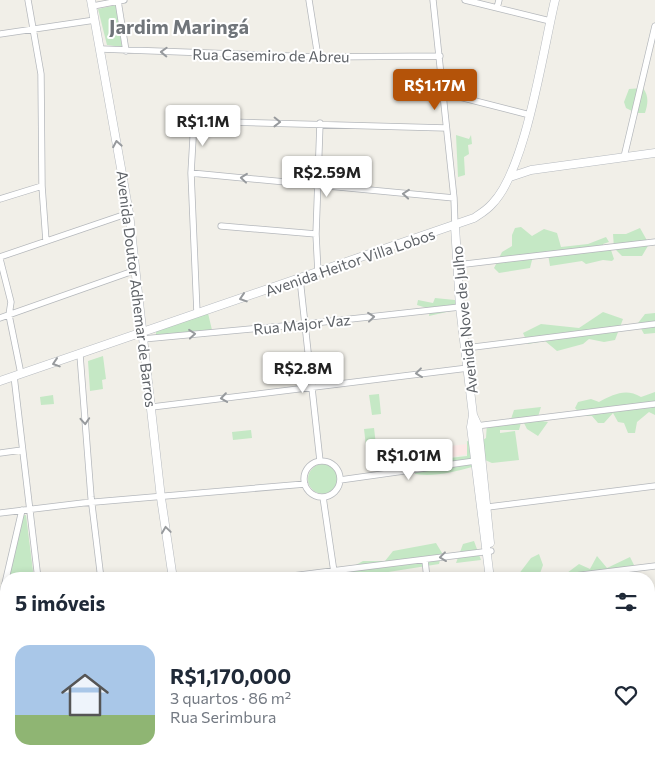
<!DOCTYPE html>
<html lang="pt">
<head>
<meta charset="utf-8">
<style>
	body { margin:0; font-family:Commissioner,sans-serif; background:#f2f2f3; color:#1f2937; height:100vh; display:flex; flex-direction:column; font-size:19px; white-space:nowrap }
	* { box-sizing:border-box; margin:0 }
	p { font-size:16px; color:#747a83 }
	.icon { flex:none; width:28px; height:28px; fill:none; stroke:currentColor; stroke-width:2; stroke-linecap:round; stroke-linejoin:round }
	.map { position:relative; flex:1; overflow:hidden }
	.details { position:absolute; left:0px; top:572px; width:655px; height:196px; display:flex; flex-direction:column; background:#fff; border-radius:20px 20px 0 0; box-shadow:0 2px 8px #0003 }
	.details>* { flex:none }
	.price { position:absolute; translate:-50% -42px; padding:0 11px; border-radius:5px; background:#fff; color:#222; font-size:16px; line-height:32px; filter:drop-shadow(0 1px 2px #0008) }
	.price::after { content:''; position:absolute; left:50%; top:30px; width:15px; height:11px; margin-left:-8px; background:inherit; clip-path:polygon(0 0,100% 0,50% 100%) }
	.price.on { background:#b45309; color:#fff }
	ul { padding:0; list-style:none }
	li { display:flex; align-items:center; gap:15px; height:125px; padding:0 15px }
	li+li { border-top:1px solid #e0e1e3 }
	li span { display:grid; place-items:center; flex:none; width:140px; height:100px; border-radius:15px; color:#555 }
	li>.icon { margin-inline-start:auto }
	span .icon { width:60px; height:60px; fill:#fffc; stroke-width:1 }
	li b { font-size:21px }
	h2 { display:flex; justify-content:space-between; align-items:center; height:60px; padding:0 15px; font-size:21px }
	.map>svg:first-child { display:block }
</style>
</head>
<body>
<div class="map">
<svg width="655" height="768" viewBox="0 0 655 768">
	<rect width="100%" height="100%" fill="#f1efe8"/>
	<path fill="#fce8e6" d="M 468,444 L 469,454 L 443,458 L 441,447 Z"/>
	<path fill="#c5e8c5" d="M 116,5 L 122,47 L 107,45 L 98,9 Z
		M 643,88 C 649,96 648,104 645,113 L 636,113 L 626,108 L 624,102 L 629,89 Z
		M 456,135 L 469,139 L 471,135 L 472,144 L 468,145 L 469,154 L 464,157 L 465,175 L 458,177 Z
		M 521,227 L 532,236 L 544,229 L 557,233 L 561,247 L 588,244 L 606,237 L 609,242 L 603,244 L 603,247 L 611,250 L 614,259 L 612,261 L 603,260 L 586,264 L 582,261 L 550,266 L 548,254 L 533,256 L 530,268 L 499,273 L 494,268 L 502,252 L 512,246 L 512,235 L 515,228 Z
		M 640,228 L 649,244 L 642,256 L 622,256 L 614,248 L 613,234 L 626,234 Z
		M 435,298 L 455,300 L 458,303 L 451,311 L 429,316 L 430,309 L 417,305 L 418,300 L 433,303 Z
		M 207,309 L 212,330 L 156,335 L 156,328 Z
		M 603,312 L 623,319 L 615,340 L 604,342 L 589,339 L 583,344 L 557,351 L 545,341 L 528,344 L 523,333 L 541,324 L 579,328 Z
		M 655,313 L 655,333 L 644,334 L 638,323 L 645,314 Z
		M 103,356 L 106,379 L 102,380 L 103,389 L 90,391 L 88,361 Z
		M 655,392 L 655,415 L 649,412 L 637,422 L 635,433 L 628,433 L 624,423 L 618,422 L 613,413 L 604,423 L 598,423 L 592,416 L 582,416 L 575,408 L 578,402 L 591,399 L 599,402 C 614,394 626,388 641,397 Z
		M 379,394 L 381,414 L 372,415 L 369,395 Z
		M 53,395 L 54,404 L 41,405 L 40,397 Z
		M 541,407 L 537,420 L 548,422 L 538,436 L 527,429 L 522,419 L 519,430 L 500,430 L 500,433 L 515,431 L 519,460 L 492,463 L 478,457 L 472,467 C 453,472 435,477 415,474 L 416,466 L 439,455 L 441,459 L 467,456 L 467,441 L 478,443 L 486,438 L 487,423 L 511,419 L 514,410 Z
		M 374,428 L 376,445 L 366,446 L 364,429 Z
		M 251,430 L 252,438 L 233,440 L 232,432 Z
		M308 479a15 15 0 1 1 30 0a15 15 0 1 1-30 0Z
		M 26,515 L 34,579 L 9,579 L 19,516 Z
		M 474,541 L 481,560 L 456,563 L 463,544 Z
		M 436,543 L 442,553 L 439,564 L 344,579 L 330,579 L 363,561 L 385,561 L 393,551 Z
		M 539,554 L 543,565 L 538,579 L 515,579 L 531,558 Z
		M 597,556 L 607,568 L 630,557 L 634,565 L 626,577 L 618,574 L 605,576 L 603,579 L 559,579 L 579,564 L 590,569 Z
		M 649,653 L 655,653 L 655,768 L 525,768 L 524,763 L 649,762 Z
		M 6,739 L 6,762 L 209,762 L 209,768 L 0,768 L 0,745 Z"/>
	<path fill="#aadaff" d="M 6,756 L 6,762 L 109,763 L 108,768 L 0,768 L 0,760 Z"/>
	<g fill="none" stroke-linecap="round" stroke-linejoin="round">
		<defs>
			<path id="street" d="M 28,0 L 41,74 L 42,186 L 46,241
				M 309,0 L 318,57
				M 433,0 L 454,198 L 455,226
				M 465,0 L 550,21
				M 118,1 L 126,51
				M 93,6 L 124,0
				M 497,8 L 499,0
				M 0,34 L 95,20
				M 101,49 L 318,57 L 440,56
				M 444,93 L 530,115
				M 624,157 L 655,26
				M 191,173 L 454,198
				M 0,199 L 42,186
				M 221,226 L 316,234
				M 0,257 L 129,213
				M 0,259 L 11,302 L 9,315 L 21,374
				M 457,265 L 655,242
				M 318,273 L 316,234 L 320,123
				M 300,279 L 320,461
				M 197,313 L 191,173 L 194,121 L 446,128
				M 0,318 L 136,270
				M 143,339 L 305,324 L 460,307
				M 466,348 L 655,324
				M 80,355 L 91,497 L 101,579
				M 14,376 L 38,579
				M 152,407 L 468,368
				M 476,426 L 655,404
				M 0,453 L 22,450
				M304 479a18 18 0 1 1 36 0a18 18 0 1 1-36 0Z
				M 340,480 L 475,461
				M 323,497 L 335,579
				M 488,507 L 655,486
				M 0,513 L 83,503 L 305,484
				M 425,560 L 427,579
				M 6,579 L 22,510
				M 268,579 L 491,551
				M 549,579 L 655,566
				M 0,606 L 6,579
				M 0,617 L 6,620
				M 649,645 L 655,645
				M 0,697 L 6,690
				M 356,762 L 357,768"/>
			<path id="secondary" d="M 91,0 L 129,213 L 161,498 L 173,579
				M 510,177 L 531,170 L 655,153
				M 455,226 L 460,307 L 473,415 L 471,427 L 490,579
				M 0,381 L 474,218 C 480,214 487,210 492,204 C 526,170 543,50 555,0
				M 473,415 L 478,426 L 490,543
				M 194,762 L 195,768
				M 509,762 L 510,768
				M 515,762 L 515,768"/>
		</defs>
		<use href="#street" stroke="#b5b8bc" stroke-width="7"/>
		<use href="#secondary" stroke="#b6babf" stroke-width="9"/>
		<use href="#street" stroke="#fff" stroke-width="5.5"/>
		<use href="#secondary" stroke="#fff" stroke-width="8"/>
	</g>
	<defs><path id="oneway-chevron" d="M-2-3.5L2.5 0L-2 3.5" fill="none" stroke-width="1.6" stroke-linecap="round" stroke-linejoin="round" transform="scale(1.25)"/></defs>
	<g stroke="#979a9d">
		<use href="#oneway-chevron" transform="translate(164 52) rotate(-178)"/>
		<use href="#oneway-chevron" transform="translate(277 122) rotate(1)"/>
		<use href="#oneway-chevron" transform="translate(117 144) rotate(-100)"/>
		<use href="#oneway-chevron" transform="translate(244 178) rotate(-174)"/>
		<use href="#oneway-chevron" transform="translate(406 194) rotate(-175)"/>
		<use href="#oneway-chevron" transform="translate(243 298) rotate(162)"/>
		<use href="#oneway-chevron" transform="translate(371 317) rotate(-6)"/>
		<use href="#oneway-chevron" transform="translate(192 334) rotate(-5)"/>
		<use href="#oneway-chevron" transform="translate(56 363) rotate(162)"/>
		<use href="#oneway-chevron" transform="translate(419 373) rotate(173)"/>
		<use href="#oneway-chevron" transform="translate(224 398) rotate(172)"/>
		<use href="#oneway-chevron" transform="translate(85 421) rotate(86)"/>
		<use href="#oneway-chevron" transform="translate(166 530) rotate(-98)"/>
		<use href="#oneway-chevron" transform="translate(443 557) rotate(173)"/>
	</g>
	<g text-anchor="middle" dominant-baseline="central" stroke-width="4" stroke-linejoin="round" paint-order="stroke">
		<g font-size="15" fill="#5f6368" stroke="#fff">
			<text transform="translate(271 55) rotate(1)">Rua Casemiro de Abreu</text>
			<text transform="translate(350 262) rotate(-19)">Avenida Heitor Villa Lobos</text>
			<text transform="translate(137 289) rotate(83)">Avenida Doutor Adhemar de Barros</text>
			<text transform="translate(464 320) rotate(-96)">Avenida Nove de Julho</text>
			<text transform="translate(302 324) rotate(-6)">Rua Major Vaz</text>
		</g>
		<g font-size="20" font-weight="bold" fill="#70757a" stroke="#fff">
			<text x="179" y="26">Jardim Maringá</text>
		</g>
	</g>
</svg>
<b class="price on" style="left:435px;top:111px">R$1.17M</b>
<b class="price" style="left:203px;top:147px">R$1.1M</b>
<b class="price" style="left:327px;top:198px">R$2.59M</b>
<b class="price" style="left:303px;top:394px">R$2.8M</b>
<b class="price" style="left:409px;top:481px">R$1.01M</b>
<section class="details">
<h2>5 imóveis<svg class="icon" aria-label="filters" viewBox="0 0 24 24"><path d="M4 7h16M4 17h16"/><circle cx="9" cy="7" r="2"/><circle cx="15" cy="17" r="2"/></svg></h2>
<ul>
<li><span style="background:linear-gradient(#a9c7e8 70%,#8fb573 0)"><svg class="icon" aria-label="home" viewBox="0 0 24 24"><path d="M3 11l9-7 9 7M6 9v11h12V9"/></svg></span><div><b>R$1,170,000</b><p>3 quartos · 86 m²</p><p>Rua Serimbura</p></div><svg class="icon" aria-label="heart" viewBox="0 0 24 24"><path d="M12 20l-8-8c-3-5 5-10 8-4 3-6 11-1 8 4z"/></svg></li>
</ul>
</section>
</div>
</body>
</html>
